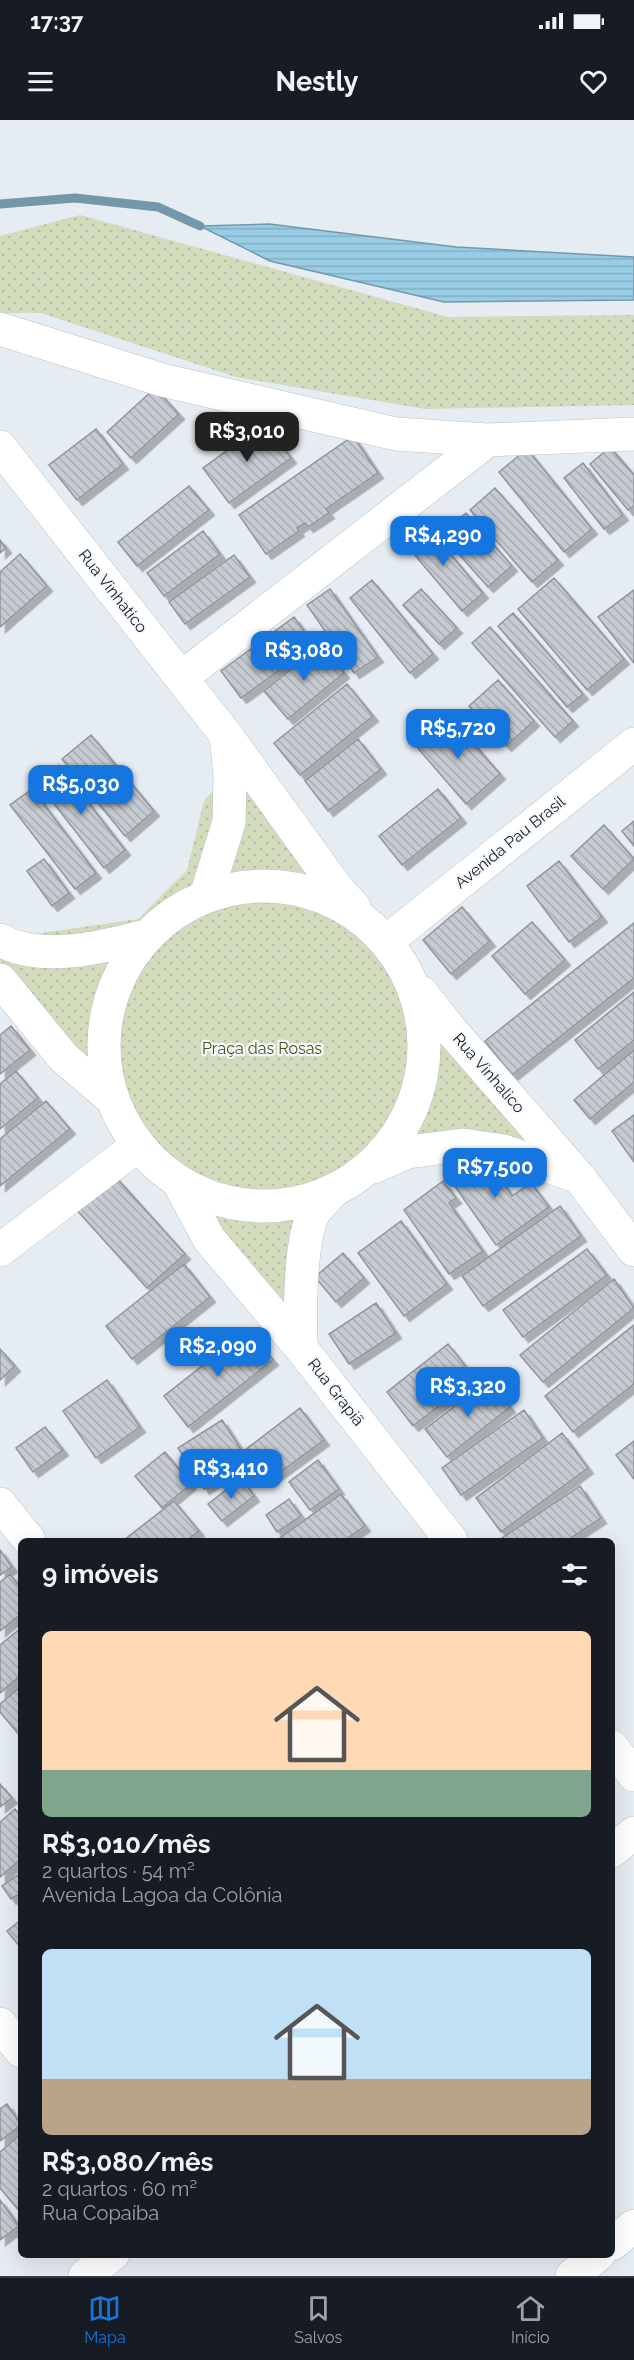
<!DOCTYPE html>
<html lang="pt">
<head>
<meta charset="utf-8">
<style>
	body { margin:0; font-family:Raleway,sans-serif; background:#242831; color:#f1f3f6; height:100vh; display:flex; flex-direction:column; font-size:22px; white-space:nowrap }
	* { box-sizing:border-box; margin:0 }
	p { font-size:20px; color:#9ea1a6 }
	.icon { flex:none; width:33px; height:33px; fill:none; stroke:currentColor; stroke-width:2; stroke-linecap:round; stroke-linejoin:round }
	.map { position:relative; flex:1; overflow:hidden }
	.panel { position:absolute; left:18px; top:1418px; width:597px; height:720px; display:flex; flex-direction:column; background:#171b24; border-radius:9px; box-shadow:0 6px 24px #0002 }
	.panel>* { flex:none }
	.price { position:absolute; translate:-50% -51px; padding:0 14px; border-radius:12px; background:#1576df; color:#fff; font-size:20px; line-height:39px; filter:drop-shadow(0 2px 3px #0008) }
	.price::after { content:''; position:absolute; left:50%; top:36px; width:18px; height:14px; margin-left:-9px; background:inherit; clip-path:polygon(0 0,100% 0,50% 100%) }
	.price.selected { background:#222; color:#fff }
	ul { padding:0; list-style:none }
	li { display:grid; align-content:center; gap:12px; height:318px; padding:0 24px }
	li span { display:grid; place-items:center; height:186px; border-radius:9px; color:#555 }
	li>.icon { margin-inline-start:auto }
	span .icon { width:108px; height:108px; fill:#fffc; stroke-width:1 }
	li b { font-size:26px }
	h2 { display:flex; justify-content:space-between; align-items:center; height:72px; padding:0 24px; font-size:26px }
	.status { display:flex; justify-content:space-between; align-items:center; height:42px; padding:0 30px; background:#171b24; direction:ltr }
	.status svg { height:16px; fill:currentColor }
	header { display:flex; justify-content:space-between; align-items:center; height:78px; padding:0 24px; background:#171b24; font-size:27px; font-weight:700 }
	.menu { display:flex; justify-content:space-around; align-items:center; height:84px; border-top:2px solid #363941; background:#171b24; font-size:16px; color:#9ea1a6 }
	.menu a { display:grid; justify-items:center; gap:3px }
	.menu .selected { color:#1576df }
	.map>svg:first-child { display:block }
</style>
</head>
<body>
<div class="status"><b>17:37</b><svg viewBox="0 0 49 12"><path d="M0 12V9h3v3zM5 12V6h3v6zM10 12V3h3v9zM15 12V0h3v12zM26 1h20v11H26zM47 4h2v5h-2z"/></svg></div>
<header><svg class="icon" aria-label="menu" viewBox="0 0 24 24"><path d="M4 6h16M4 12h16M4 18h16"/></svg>Nestly<svg class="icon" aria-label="heart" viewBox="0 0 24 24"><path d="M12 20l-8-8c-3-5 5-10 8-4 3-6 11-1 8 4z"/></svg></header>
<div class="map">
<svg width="634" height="2156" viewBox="0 0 634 2156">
	<defs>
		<pattern id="park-dots" width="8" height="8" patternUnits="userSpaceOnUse" patternTransform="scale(1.5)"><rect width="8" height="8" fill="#d2dbbc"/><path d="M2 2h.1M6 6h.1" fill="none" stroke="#b4bca1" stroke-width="1.8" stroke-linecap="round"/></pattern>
		<pattern id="water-rules" width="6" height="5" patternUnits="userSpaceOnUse" patternTransform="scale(1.5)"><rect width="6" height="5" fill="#99cce5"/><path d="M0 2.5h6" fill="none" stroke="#83afc4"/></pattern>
		<pattern id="building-back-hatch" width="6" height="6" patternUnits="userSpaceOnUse" patternTransform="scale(1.5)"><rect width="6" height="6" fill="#c5cbd1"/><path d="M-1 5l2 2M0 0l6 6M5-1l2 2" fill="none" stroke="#a9aeb3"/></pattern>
		<filter id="shadow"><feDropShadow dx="5.5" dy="5.5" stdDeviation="0" flood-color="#0004"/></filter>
	</defs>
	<rect width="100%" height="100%" fill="#e5ecf2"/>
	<path fill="url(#park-dots)" d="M 80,95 L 448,197 L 634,195 L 634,285 L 425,289 L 236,257 L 41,193 L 0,193 L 0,116 Z
		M 238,642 L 557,1036 L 481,1032 L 398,1041 L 338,1076 L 287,1206 L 0,844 L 0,830 L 21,816 L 138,799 L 187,750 L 204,681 Z"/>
	<path fill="url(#water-rules)" stroke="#7398aa" stroke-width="1.5" d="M 269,104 L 456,127 L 634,137 L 634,180 L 444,182 L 270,141 L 200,106 Z"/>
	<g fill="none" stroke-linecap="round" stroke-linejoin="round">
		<path stroke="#7398aa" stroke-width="9" d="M 0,84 L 75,78 L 158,87 L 200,106"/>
	</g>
	<path fill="url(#building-back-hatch)" stroke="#8f959a" stroke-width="1.5" filter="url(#shadow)" d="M 155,268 L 179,294 L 131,338 L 107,312 Z
		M 265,303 L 291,338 L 229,383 L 203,348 Z
		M 96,309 L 123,344 L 77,380 L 49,345 Z
		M 353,316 L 378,353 L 326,389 L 329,393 L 308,407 L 305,403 L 297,408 L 299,411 L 266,434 L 239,395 Z
		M 610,327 L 634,355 L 634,386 L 628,390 L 590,344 Z
		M 527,329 L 592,409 L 564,432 L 499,352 Z
		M 583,343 L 623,395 L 604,409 L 564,358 Z
		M 189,366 L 209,390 L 137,446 L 118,422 Z
		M 495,368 L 558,440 L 532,462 L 470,390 Z
		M 466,393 L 512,446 L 488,467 L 441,414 Z
		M 425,404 L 483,473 L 462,491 L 403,421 Z
		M 203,411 L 220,434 L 164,476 L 147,453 Z
		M 0,420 L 6,428 L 0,433 Z
		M 20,434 L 47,466 L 0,507 L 0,452 Z
		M 234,435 L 250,457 L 185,504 L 169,482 Z
		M 554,458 L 624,539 L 587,570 L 518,489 Z
		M 372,460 L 433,534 L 410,553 L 350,478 Z
		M 330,469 L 378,537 L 354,553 L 307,485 Z
		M 421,469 L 457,508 L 439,524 L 403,485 Z
		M 634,470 L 634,543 L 598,497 Z
		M 513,493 L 583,574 L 567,587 L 498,506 Z
		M 294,497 L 314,525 L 241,578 L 221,551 Z
		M 490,507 L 573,601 L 555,617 L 472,523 Z
		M 321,525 L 344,553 L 288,599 L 264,571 Z
		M 498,560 L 534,601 L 506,626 L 469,586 Z
		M 347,564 L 373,596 L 300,655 L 274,623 Z
		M 450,596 L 500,654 L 466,684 L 416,626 Z
		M 91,615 L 154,691 L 125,716 L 62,639 Z
		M 358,619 L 381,649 L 328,691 L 305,661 Z
		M 59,645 L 125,730 L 104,748 L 37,662 Z
		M 32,669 L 96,753 L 75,769 L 10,685 Z
		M 438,669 L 461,698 L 402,745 L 379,716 Z
		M 634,701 L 634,726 L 622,711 Z
		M 604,705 L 634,739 L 603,769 L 571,736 Z
		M 44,739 L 69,773 L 52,786 L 27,751 Z
		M 559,741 L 602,797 L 569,822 L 527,766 Z
		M 462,787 L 490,821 L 451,854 L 423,820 Z
		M 532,802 L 565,840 L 525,874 L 492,836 Z
		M 634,803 L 634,858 L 512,955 L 485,921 Z
		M 634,872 L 634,920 L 598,949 L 575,920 Z
		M 11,906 L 30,930 L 0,954 L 0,915 Z
		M 634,930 L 634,962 L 590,999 L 574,980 Z
		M 16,951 L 38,978 L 0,1009 L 0,964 Z
		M 46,981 L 70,1009 L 0,1066 L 0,1019 Z
		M 634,995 L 634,1042 L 612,1011 Z
		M 481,1032 L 512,1076 L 531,1063 L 549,1087 L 496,1125 L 447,1055 Z
		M 113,1054 L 185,1134 L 147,1168 L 75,1088 Z
		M 443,1061 L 456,1078 L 449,1083 L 483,1131 L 449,1154 L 404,1090 Z
		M 560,1086 L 581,1116 L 483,1186 L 462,1156 Z
		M 401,1101 L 447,1164 L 404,1196 L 358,1133 Z
		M 587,1129 L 607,1155 L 523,1217 L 503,1190 Z
		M 343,1133 L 364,1158 L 336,1182 L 315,1157 Z
		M 184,1144 L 210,1177 L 132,1239 L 106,1206 Z
		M 614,1159 L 634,1188 L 543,1262 L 520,1235 Z
		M 376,1183 L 396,1213 L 349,1244 L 329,1214 Z
		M 634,1205 L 634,1264 L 573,1312 L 545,1276 Z
		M 248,1210 L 273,1240 L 188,1307 L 164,1276 Z
		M 448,1224 L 475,1258 L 413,1306 L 387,1272 Z
		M 0,1229 L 15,1246 L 0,1260 Z
		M 107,1260 L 140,1307 L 96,1338 L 63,1291 Z
		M 489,1260 L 510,1287 L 447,1337 L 425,1309 Z
		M 300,1288 L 324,1320 L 268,1361 L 245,1330 Z
		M 524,1290 L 543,1318 L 461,1375 L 442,1348 Z
		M 222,1300 L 248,1340 L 204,1369 L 178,1328 Z
		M 45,1307 L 63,1330 L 33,1352 L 16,1328 Z
		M 562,1313 L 588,1348 L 501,1412 L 476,1378 Z
		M 634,1321 L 634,1359 L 616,1335 Z
		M 165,1332 L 191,1364 L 162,1388 L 135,1356 Z
		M 318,1340 L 339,1369 L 310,1390 L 289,1362 Z
		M 241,1358 L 254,1376 L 222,1401 L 208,1384 Z
		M 580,1366 L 601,1398 L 568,1420 L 499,1420 Z
		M 341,1374 L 365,1406 L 345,1420 L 277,1420 Z
		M 289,1379 L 301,1396 L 277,1412 L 266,1395 Z
		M 174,1381 L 199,1411 L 187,1420 L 124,1420 Z
		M 0,1430 L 12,1447 L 0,1455 Z
		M 10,1454 L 21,1468 L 21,1494 L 0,1511 L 0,1462 Z
		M 21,1508 L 21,1555 L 0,1573 L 0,1525 Z
		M 21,1566 L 21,1615 L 20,1616 L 0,1592 L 0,1584 Z
		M 0,1664 L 12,1678 L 0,1687 Z
		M 15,1689 L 21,1697 L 21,1739 L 0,1757 L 0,1702 Z
		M 18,1755 L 21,1773 L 11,1779 L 2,1766 Z
		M 21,1800 L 21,1828 L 7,1811 Z
		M 7,1984 L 21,2005 L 0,2021 L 0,1989 Z
		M 21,2014 L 21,2093 L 0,2068 L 0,2032 Z
		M 0,2080 L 19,2106 L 0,2120 Z"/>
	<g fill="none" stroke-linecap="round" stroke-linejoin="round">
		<defs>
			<path id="minor" d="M 0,209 L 162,260 L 396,314 L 488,320 L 634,314
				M 0,327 L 226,615 L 336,767 L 354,787
				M 181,558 L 488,320
				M104 926a160 160 0 1 1 320 0a160 160 0 1 1-320 0Z
				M 206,776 L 229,702 L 230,657 L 226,615
				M 0,820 C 41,843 104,827 146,816
				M 387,821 L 634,624
				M 0,860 L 64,938 L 111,978
				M 421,872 L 450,909 L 579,1057 L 634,1130
				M 373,1047 L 408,1032 L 463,1025 L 503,1031 L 577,1056
				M 180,1065 L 209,1119 L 301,1228 L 451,1420
				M 0,1130 L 137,1026
				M 301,1228 C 300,1196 299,1118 315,1091 C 320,1084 328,1077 334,1070
				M 0,1384 L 29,1420
				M 612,1627 L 634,1655
				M 0,1904 L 21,1931
				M 612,2124 L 634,2106
				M 572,2156 L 599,2134"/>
			<path id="major" d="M 612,1731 L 634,1713
				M 85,2156 L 113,2134"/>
		</defs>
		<use href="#minor" stroke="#bbc2c8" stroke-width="34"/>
		<use href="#major" stroke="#bbc2c8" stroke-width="34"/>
		<use href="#minor" stroke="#fff" stroke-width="33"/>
		<use href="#major" stroke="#fff" stroke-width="33"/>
	</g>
	<g text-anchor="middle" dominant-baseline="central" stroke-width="4.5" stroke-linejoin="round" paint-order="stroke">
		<g font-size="16" fill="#1a1d1f" stroke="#f4f9fe">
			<text transform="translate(113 471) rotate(52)">Rua Vinhatico</text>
			<text transform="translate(510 722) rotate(-39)">Avenida Pau Brasil</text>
			<text transform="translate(489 953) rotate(49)">Rua Vinhalico</text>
			<text transform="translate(336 1272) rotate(52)">Rua Grapiã</text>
		</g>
		<g font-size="16" fill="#48550d" stroke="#f4f9fe">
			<text x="262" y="928">Praça das Rosas</text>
		</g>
	</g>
</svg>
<b class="price selected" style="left:247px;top:343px">R$3,010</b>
<b class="price" style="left:443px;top:447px">R$4,290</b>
<b class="price" style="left:304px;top:562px">R$3,080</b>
<b class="price" style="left:458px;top:640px">R$5,720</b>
<b class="price" style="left:81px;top:696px">R$5,030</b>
<b class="price" style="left:495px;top:1079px">R$7,500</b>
<b class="price" style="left:218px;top:1258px">R$2,090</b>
<b class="price" style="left:468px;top:1298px">R$3,320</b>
<b class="price" style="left:231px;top:1380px">R$3,410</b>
<section class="panel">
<h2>9 imóveis<svg class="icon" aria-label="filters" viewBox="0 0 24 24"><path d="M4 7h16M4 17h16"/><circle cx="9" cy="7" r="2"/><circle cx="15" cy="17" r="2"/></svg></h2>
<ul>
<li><span style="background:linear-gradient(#ffd9b3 75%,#7fa58c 0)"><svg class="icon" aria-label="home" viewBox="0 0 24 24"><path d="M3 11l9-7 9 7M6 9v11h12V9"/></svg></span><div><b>R$3,010/mês</b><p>2 quartos · 54 m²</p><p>Avenida Lagoa da Colônia</p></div></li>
<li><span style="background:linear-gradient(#bfe0f5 70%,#b9a48a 0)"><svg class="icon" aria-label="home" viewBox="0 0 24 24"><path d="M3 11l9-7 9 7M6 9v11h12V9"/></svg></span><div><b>R$3,080/mês</b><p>2 quartos · 60 m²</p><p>Rua Copaíba</p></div></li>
</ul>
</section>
</div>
<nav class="menu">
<a class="selected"><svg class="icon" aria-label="map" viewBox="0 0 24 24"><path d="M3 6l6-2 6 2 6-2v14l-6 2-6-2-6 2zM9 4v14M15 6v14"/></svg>Mapa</a>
<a><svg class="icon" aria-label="saved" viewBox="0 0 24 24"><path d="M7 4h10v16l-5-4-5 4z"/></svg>Salvos</a>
<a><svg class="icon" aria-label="home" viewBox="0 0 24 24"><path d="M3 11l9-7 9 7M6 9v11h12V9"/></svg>Início</a>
</nav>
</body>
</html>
